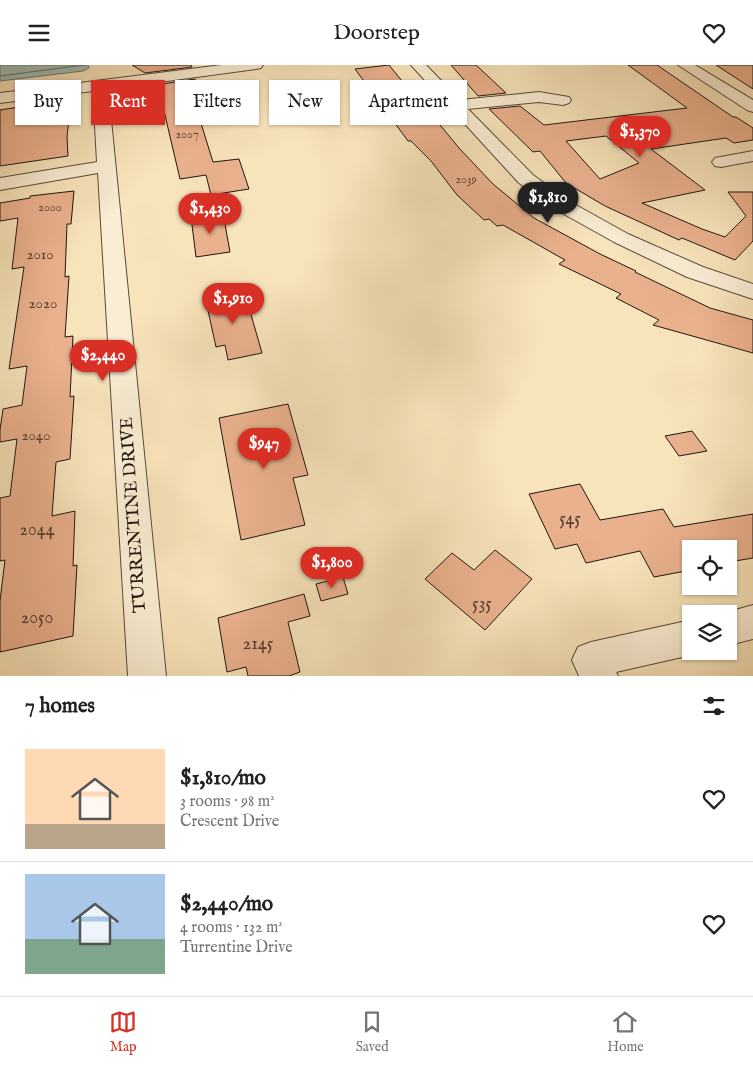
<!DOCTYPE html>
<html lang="en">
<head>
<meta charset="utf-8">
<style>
	body { margin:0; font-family:"IM FELL English",serif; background:#f6f6f6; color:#202124; height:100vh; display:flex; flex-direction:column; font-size:19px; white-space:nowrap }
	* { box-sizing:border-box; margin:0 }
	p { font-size:16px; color:#757577 }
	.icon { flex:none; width:28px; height:28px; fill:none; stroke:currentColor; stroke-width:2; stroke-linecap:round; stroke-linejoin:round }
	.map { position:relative; height:611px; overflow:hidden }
	.panel { display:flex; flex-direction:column; background:#fff; flex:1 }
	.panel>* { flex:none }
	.guide { position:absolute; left:15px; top:15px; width:500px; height:45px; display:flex; gap:10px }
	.buttons { position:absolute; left:682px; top:475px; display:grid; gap:10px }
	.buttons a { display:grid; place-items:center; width:55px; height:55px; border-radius:0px; background:#fff; box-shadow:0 1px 4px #0004; font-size:25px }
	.price { position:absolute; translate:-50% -42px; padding:0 11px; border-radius:18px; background:#d93025; color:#fff; font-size:16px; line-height:32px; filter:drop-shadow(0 1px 2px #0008) }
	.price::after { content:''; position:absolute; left:50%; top:30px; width:15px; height:11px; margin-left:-8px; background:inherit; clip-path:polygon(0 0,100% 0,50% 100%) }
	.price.current { background:#222; color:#fff }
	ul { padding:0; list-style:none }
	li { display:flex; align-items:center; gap:15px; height:125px; padding:0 25px }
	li+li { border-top:1px solid #e0e0e0 }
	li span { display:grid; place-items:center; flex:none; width:140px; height:100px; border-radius:0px; color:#555 }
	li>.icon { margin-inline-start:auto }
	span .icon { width:60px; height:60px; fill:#fffc; stroke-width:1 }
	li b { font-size:21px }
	h2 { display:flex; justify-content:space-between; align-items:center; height:60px; padding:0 25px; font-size:21px }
	.chip { padding:0 18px; border-radius:0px; background:#fff; box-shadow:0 1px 4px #0004; font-size:18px; line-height:45px }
	.chip.current { background:#d93025; color:#fff }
	header { display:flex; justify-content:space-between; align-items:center; height:65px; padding:0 25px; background:#fff; font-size:22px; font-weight:600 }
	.tab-bar { display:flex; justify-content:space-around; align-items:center; height:70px; border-top:1px solid #e0e0e0; background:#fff; font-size:14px; color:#757577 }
	.tab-bar a { display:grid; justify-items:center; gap:2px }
	.tab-bar .current { color:#d93025 }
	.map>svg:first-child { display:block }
</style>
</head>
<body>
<header><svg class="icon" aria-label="menu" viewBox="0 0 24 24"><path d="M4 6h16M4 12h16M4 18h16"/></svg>Doorstep<svg class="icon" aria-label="heart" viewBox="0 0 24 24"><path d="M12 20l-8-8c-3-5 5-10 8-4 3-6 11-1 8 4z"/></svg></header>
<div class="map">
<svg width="753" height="611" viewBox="0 0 753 611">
	<rect width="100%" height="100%" fill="#f8e4bb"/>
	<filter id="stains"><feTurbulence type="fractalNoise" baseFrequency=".004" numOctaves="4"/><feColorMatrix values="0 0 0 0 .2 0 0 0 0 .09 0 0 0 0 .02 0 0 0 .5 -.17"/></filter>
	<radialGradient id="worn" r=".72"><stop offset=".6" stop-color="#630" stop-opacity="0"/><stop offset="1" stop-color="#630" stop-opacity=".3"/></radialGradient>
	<path fill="#9fbeb6" stroke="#6d7b74" d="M 0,0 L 88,0 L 89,3 L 83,6 L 0,16 Z"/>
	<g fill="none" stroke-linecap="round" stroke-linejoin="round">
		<path stroke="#606a64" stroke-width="1" d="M 0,11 L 84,0"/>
	</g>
	<path fill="#eab18e" stroke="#221612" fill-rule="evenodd" d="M 132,0 L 191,0 L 192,2 L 145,8 Z
		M 389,0 L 415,32 L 417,32 L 459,83 L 493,119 L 534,153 L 600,189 L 636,206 L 635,207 L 710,243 L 753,255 L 753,288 L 653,260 L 659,255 L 616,233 L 621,229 L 559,199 L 565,195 L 503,160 L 497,161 L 489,154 L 484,155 L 457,130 L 431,96 L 411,76 L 408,76 L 355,4 Z
		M 451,0 L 476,0 L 506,28 L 478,31 Z
		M 628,0 L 657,0 L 733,52 L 736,52 L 753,63 L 753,75 L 734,78 L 726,73 L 651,84 L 705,125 L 642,138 L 702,164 L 725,172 L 746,151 L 728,127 L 753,127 L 753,176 L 735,195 L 682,173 L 679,175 L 605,141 L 566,118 L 540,86 L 533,87 L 489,44 L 520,41 L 544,60 L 687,43 ZM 606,71 L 639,98 L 600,114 L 566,76 Z
		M 716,0 L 753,0 L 753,24 Z
		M 195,14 L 202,42 L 196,42 L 213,97 L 239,94 L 249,124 L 211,130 L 206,110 L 180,114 L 164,46 L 159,47 L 158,40 L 135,34 L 162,19 Z
		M 71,34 L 67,72 L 68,91 L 0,101 L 0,45 Z
		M 74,126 L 71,159 L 67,159 L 65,212 L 69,211 L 65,272 L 73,271 L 70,332 L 74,331 L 70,394 L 56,397 L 52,451 L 75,446 L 73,501 L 77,500 L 73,571 L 0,587 L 0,536 L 5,495 L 0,496 L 0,433 L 10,431 L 17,374 L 0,377 L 0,365 L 3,344 L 22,340 L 27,301 L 9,304 L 24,202 L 12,204 L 18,153 L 0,156 L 0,138 L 30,133 L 30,131 Z
		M 223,148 L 230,187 L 196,192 L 191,152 Z
		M 244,225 L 262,288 L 228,295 L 225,280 L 216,282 L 205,232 Z
		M 288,339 L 308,410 L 293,413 L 305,460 L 241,475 L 219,353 Z
		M 692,366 L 707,386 L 679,391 L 665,371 Z
		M 580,419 L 600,455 L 663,444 L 674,462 L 753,449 L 753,493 L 729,497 L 729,484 L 691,484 L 691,505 L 654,512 L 640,486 L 586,498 L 577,479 L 555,484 L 529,429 Z
		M 495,485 L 532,514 L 485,565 L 425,514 L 452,488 L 474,505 Z
		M 343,512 L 348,529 L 321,536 L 316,519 Z
		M 304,529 L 310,551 L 288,557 L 300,607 L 289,611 L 248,611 L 246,602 L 227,607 L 218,553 Z"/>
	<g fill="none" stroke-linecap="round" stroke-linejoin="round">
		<defs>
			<path id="minor" d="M 222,0 L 263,0 L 261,3 L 256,4 L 108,24 L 166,611 L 128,611 L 98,108 L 0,125 L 0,113 L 97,97 L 93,26 L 0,38 L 0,28 Z
				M 411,0 L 426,0 L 460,35 L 539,27 L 569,32 L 571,35 L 569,38 L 563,40 L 539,37 L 468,44 L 533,110 L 567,135 L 628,169 L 703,202 L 753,219 L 753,234 L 687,212 L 614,177 L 553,143 L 519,118 Z
				M 678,0 L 695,0 L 753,35 L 753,47 L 747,45 Z
				M 753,86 L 753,96 L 721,102 L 715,101 L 712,97 L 715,93 Z
				M 753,540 L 753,574 L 729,580 L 729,549 L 721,549 Z
				M 691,555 L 691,586 L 699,586 L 691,590 L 616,607 L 618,611 L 579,611 L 572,595 L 578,582 L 591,577 Z"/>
		</defs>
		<use href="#minor" stroke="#584a3c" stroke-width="2"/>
		<use href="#minor" fill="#faedd3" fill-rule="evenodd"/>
	</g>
	<g text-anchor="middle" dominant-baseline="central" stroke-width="5" stroke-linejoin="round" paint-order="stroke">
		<g font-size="12" fill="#543d31">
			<text x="187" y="69">2007</text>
			<text x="466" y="114">2039</text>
			<text x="50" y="142">2000</text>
		</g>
		<g font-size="15" fill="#543d31">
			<text x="40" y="189">2010</text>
			<text x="43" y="238">2020</text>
			<text x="36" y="370">2040</text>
		</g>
		<g font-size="18" fill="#221612" stroke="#faedd3">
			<text transform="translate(134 450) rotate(-94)">TURRENTINE DRIVE</text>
		</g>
		<g font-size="18" fill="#543d31">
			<text x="570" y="454">545</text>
			<text x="37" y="465">2044</text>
			<text x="482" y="539">535</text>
			<text x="37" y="553">2050</text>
			<text x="258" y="579">2145</text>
		</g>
	</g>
	<rect width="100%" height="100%" filter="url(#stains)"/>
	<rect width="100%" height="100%" fill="url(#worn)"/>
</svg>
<div class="buttons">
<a><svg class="icon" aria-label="locate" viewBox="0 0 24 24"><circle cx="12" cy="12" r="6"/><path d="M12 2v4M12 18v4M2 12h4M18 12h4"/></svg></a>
<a><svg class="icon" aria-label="layers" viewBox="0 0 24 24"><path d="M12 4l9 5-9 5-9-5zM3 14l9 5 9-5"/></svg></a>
</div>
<b class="price" style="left:640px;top:93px">$1,370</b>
<b class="price current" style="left:548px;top:159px">$1,810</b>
<b class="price" style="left:210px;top:170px">$1,430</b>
<b class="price" style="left:233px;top:260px">$1,910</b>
<b class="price" style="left:103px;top:317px">$2,440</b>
<b class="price" style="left:264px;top:405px">$947</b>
<b class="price" style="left:332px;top:524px">$1,800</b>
<div class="guide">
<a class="chip">Buy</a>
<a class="chip current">Rent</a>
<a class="chip">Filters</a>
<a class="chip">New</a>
<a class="chip">Apartment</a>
</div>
</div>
<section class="panel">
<h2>7 homes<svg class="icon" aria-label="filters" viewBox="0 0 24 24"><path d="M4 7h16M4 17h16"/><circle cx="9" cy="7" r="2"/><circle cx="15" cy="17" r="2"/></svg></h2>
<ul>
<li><span style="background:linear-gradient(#ffd9b3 75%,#b9a48a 0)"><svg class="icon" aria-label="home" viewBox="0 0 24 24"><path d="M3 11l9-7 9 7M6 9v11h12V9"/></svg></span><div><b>$1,810/mo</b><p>3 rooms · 98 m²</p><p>Crescent Drive</p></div><svg class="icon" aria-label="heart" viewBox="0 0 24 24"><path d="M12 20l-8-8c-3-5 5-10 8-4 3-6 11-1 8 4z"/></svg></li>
<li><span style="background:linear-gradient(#a9c7e8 65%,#7fa58c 0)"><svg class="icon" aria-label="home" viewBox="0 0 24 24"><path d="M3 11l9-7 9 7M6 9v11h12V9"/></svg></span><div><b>$2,440/mo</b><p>4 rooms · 132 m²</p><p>Turrentine Drive</p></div><svg class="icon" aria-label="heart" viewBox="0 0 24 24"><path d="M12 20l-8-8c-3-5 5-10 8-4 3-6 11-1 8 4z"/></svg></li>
</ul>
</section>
<nav class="tab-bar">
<a class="current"><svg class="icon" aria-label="map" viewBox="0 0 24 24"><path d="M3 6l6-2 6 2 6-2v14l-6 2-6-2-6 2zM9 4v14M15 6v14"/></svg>Map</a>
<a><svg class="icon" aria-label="saved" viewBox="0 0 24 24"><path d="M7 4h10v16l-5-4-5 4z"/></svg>Saved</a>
<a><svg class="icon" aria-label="home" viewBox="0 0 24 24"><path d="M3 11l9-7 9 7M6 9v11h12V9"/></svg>Home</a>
</nav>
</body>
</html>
